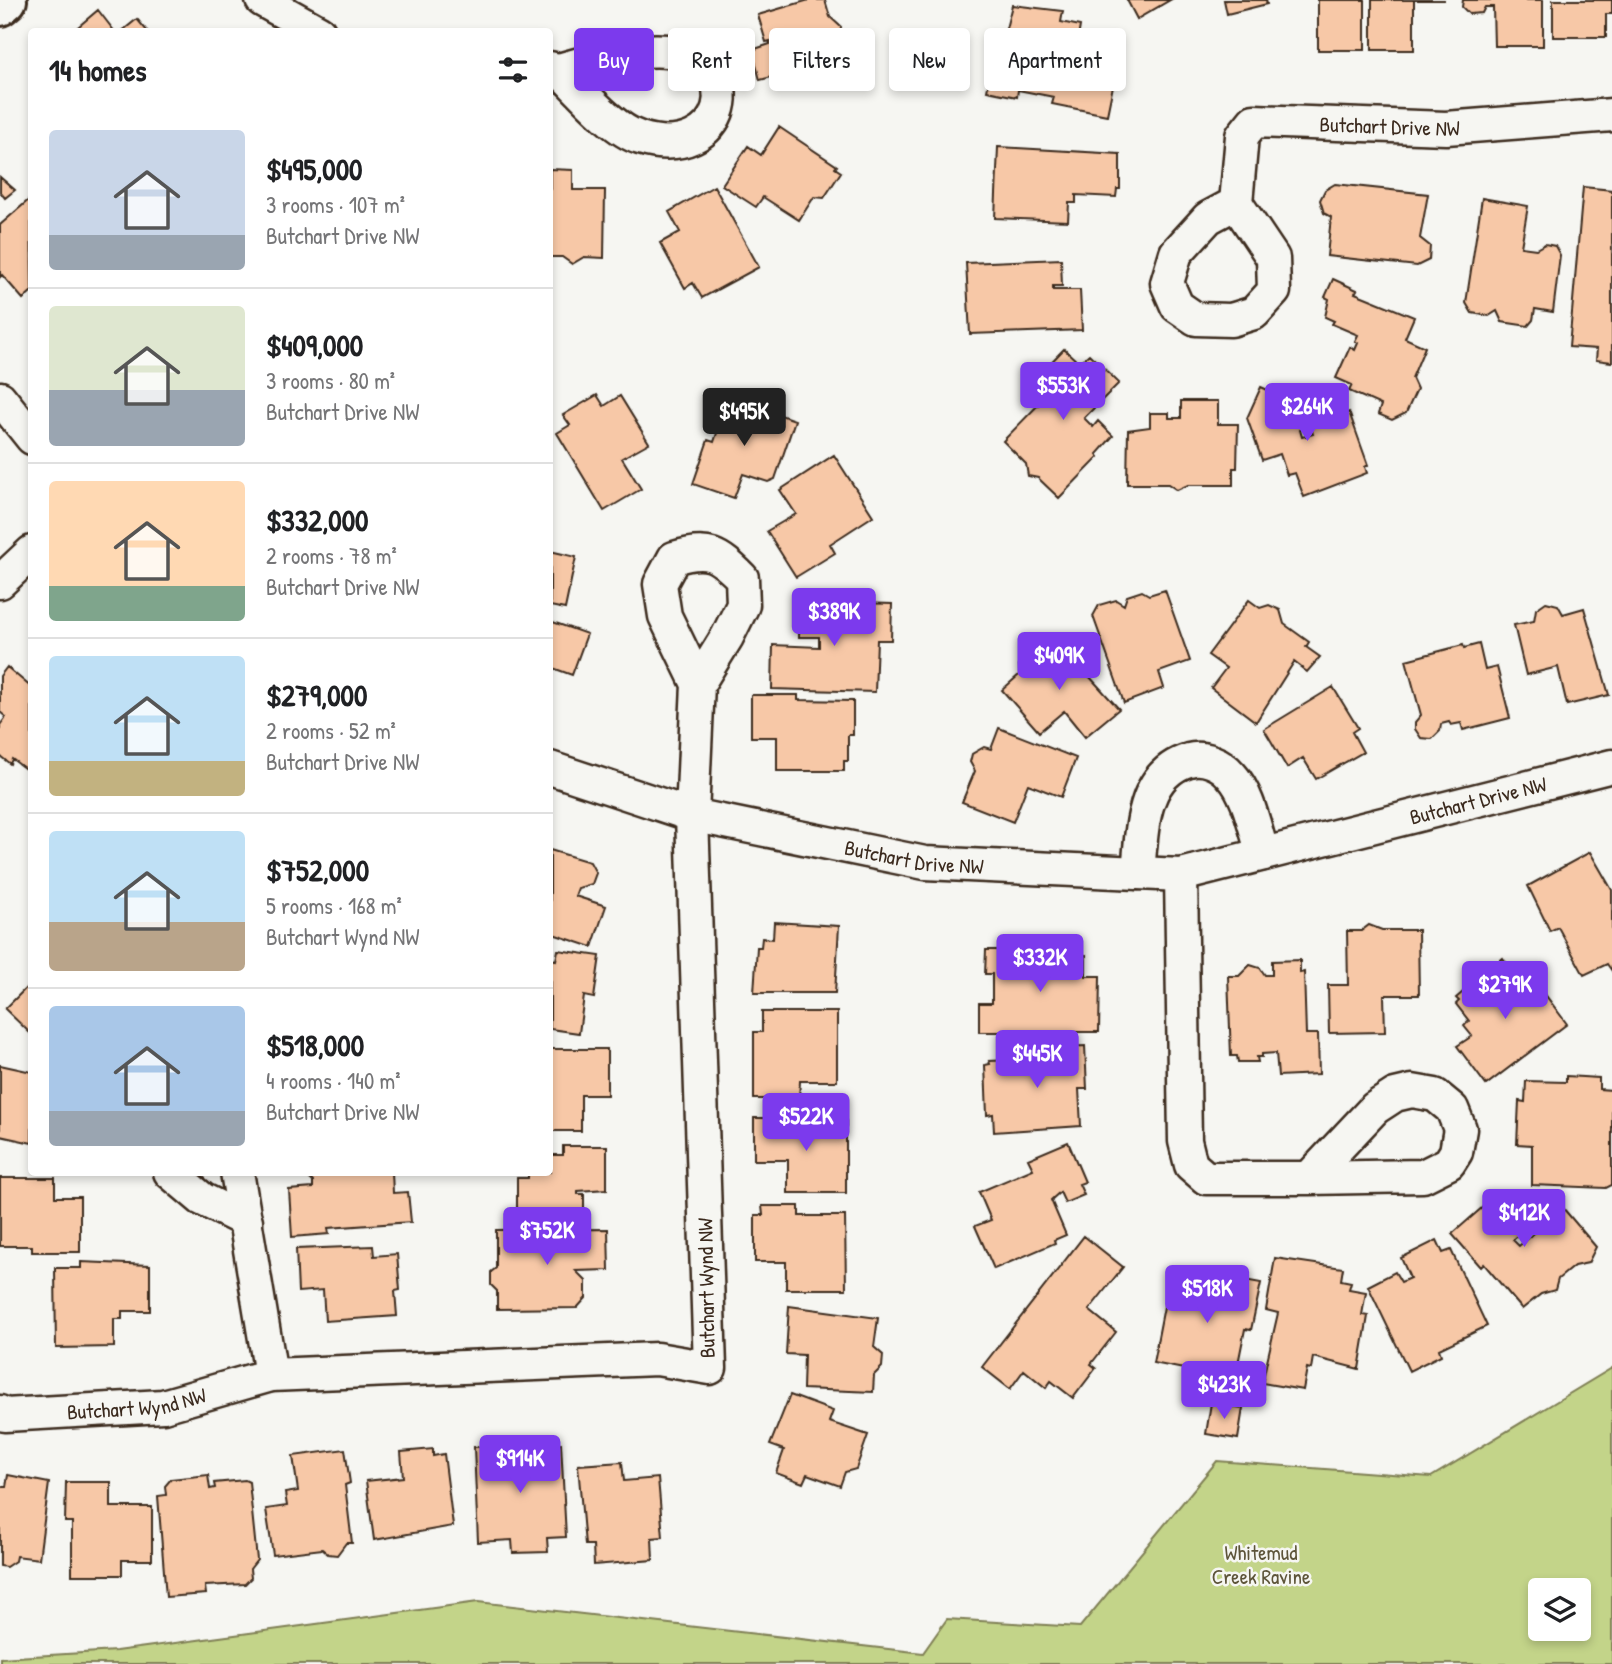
<!DOCTYPE html>
<html lang="en">
<head>
<meta charset="utf-8">
<style>
	body { margin:0; font-family:"Patrick Hand",sans-serif; background:#f6f6f6; color:#202124; height:100vh; display:flex; flex-direction:column; font-size:26px; white-space:nowrap }
	* { box-sizing:border-box; margin:0 }
	p { font-size:23px; color:#757577 }
	.icon { flex:none; width:38px; height:38px; fill:none; stroke:currentColor; stroke-width:2; stroke-linecap:round; stroke-linejoin:round }
	.map { position:relative; flex:1; overflow:hidden }
	.drawer { position:absolute; left:28px; top:28px; width:525px; height:1148px; display:flex; flex-direction:column; background:#fff; border-radius:7px; box-shadow:0 4px 10px #0003 }
	.drawer>* { flex:none }
	.hud { position:absolute; left:574px; top:28px; width:665px; height:63px; display:flex; gap:14px }
	.buttons { position:absolute; left:1528px; top:1578px; display:grid; gap:14px }
	.buttons a { display:grid; place-items:center; width:63px; height:63px; border-radius:7px; background:#fff; box-shadow:0 4px 10px #0003; font-size:35px }
	.price { position:absolute; translate:-50% -60px; padding:0 16px; border-radius:7px; background:#7c3aed; color:#fff; font-size:23px; line-height:46px; filter:drop-shadow(0 2px 4px #0008) }
	.price::after { content:''; position:absolute; left:50%; top:42px; width:21px; height:16px; margin-left:-10px; background:inherit; clip-path:polygon(0 0,100% 0,50% 100%) }
	.price.current { background:#222; color:#fff }
	ul { padding:0; list-style:none }
	li { display:flex; align-items:center; gap:21px; height:175px; padding:0 21px }
	li+li { border-top:2px solid #e0e0e0 }
	li span { display:grid; place-items:center; flex:none; width:196px; height:140px; border-radius:7px; color:#555 }
	li>.icon { margin-inline-start:auto }
	span .icon { width:84px; height:84px; fill:#fffc; stroke-width:1 }
	li b { font-size:30px }
	h2 { display:flex; justify-content:space-between; align-items:center; height:84px; padding:0 21px; font-size:30px }
	.chip { padding:0 24px; border-radius:7px; background:#fff; box-shadow:0 4px 10px #0003; font-size:24px; line-height:63px }
	.chip.current { background:#7c3aed; color:#fff }
	.map>svg:first-child { display:block }
</style>
</head>
<body>
<div class="map">
<svg width="1612" height="1664" viewBox="0 0 1612 1664">
	<rect width="100%" height="100%" fill="#f6f6f2"/>
	<filter id="ink" filterUnits="userSpaceOnUse"><feTurbulence type="fractalNoise" baseFrequency=".0143" numOctaves="2"/><feDisplacementMap in="SourceGraphic" scale="14" xChannelSelector="R" yChannelSelector="G"/><feConvolveMatrix kernelMatrix="1 2 1 2 8 2 1 2 1" color-interpolation-filters="sRGB"/></filter>
	<g filter="url(#ink)">
		<path fill="#c3d489" stroke="#7f7f54" stroke-width="2" fill-rule="evenodd" d="M 1612,1368 L 1612,1664 L 0,1664 L 0,1658 L 116,1651 L 478,1602 L 923,1653 L 947,1619 L 1080,1627 L 1217,1461 L 1431,1477 ZM 1540,1591 L 1578,1591 L 1578,1629 L 1540,1629 Z"/>
		<path fill="#f7c8a7" stroke="#3b2a1e" stroke-width="2" d="M 809,0 L 825,0 L 830,17 L 841,27 L 839,43 L 844,61 L 817,68 L 814,56 L 801,60 L 803,69 L 760,80 L 752,50 L 770,44 L 770,41 L 766,42 L 758,15 Z
			M 1127,0 L 1170,0 L 1137,19 Z
			M 1224,0 L 1266,0 L 1267,4 L 1227,14 Z
			M 1318,0 L 1365,0 L 1365,50 L 1318,50 Z
			M 1372,0 L 1445,0 L 1414,0 L 1414,50 L 1372,50 Z
			M 1463,0 L 1543,0 L 1543,46 L 1494,46 L 1493,7 L 1485,7 L 1482,13 L 1469,14 L 1462,7 Z
			M 1553,0 L 1612,0 L 1612,14 L 1606,14 L 1606,37 L 1553,37 Z
			M 1012,5 L 1063,11 L 1061,22 L 1080,26 L 1076,50 L 1114,57 L 1111,76 L 1115,76 L 1107,115 L 1052,104 L 1054,97 L 1018,90 L 1017,97 L 987,91 L 993,63 L 997,64 Z
			M 98,10 L 115,32 L 72,32 Z
			M 137,19 L 148,32 L 121,32 Z
			M 779,127 L 837,166 L 835,168 L 841,172 L 824,198 L 814,197 L 799,220 L 763,197 L 756,207 L 722,185 L 748,146 L 761,155 Z
			M 998,147 L 1120,154 L 1120,189 L 1117,189 L 1116,197 L 1076,195 L 1076,203 L 1069,203 L 1068,221 L 995,218 Z
			M 550,169 L 573,170 L 573,190 L 605,190 L 604,258 L 584,257 L 572,264 L 562,257 L 550,257 Z
			M 0,177 L 15,190 L 5,198 L 0,192 Z
			M 1335,184 L 1428,194 L 1420,238 L 1430,246 L 1429,260 L 1417,266 L 1327,256 L 1331,217 L 1324,213 L 1320,200 L 1325,190 Z
			M 714,186 L 759,267 L 702,298 L 693,283 L 685,288 L 660,243 L 680,232 L 669,212 Z
			M 1583,187 L 1612,190 L 1612,362 L 1596,360 L 1597,349 L 1569,347 Z
			M 31,198 L 32,291 L 23,299 L 2,275 L 0,277 L 0,225 Z
			M 1482,198 L 1528,206 L 1521,247 L 1536,249 L 1545,244 L 1555,246 L 1560,255 L 1553,312 L 1535,309 L 1533,320 L 1528,326 L 1502,322 L 1497,311 L 1489,316 L 1472,313 L 1466,303 Z
			M 1061,259 L 1062,286 L 1053,286 L 1053,290 L 1080,290 L 1082,330 L 970,334 L 966,263 Z
			M 1333,279 L 1357,290 L 1355,293 L 1414,317 L 1405,338 L 1425,347 L 1412,378 L 1417,389 L 1406,413 L 1392,420 L 1378,414 L 1381,405 L 1349,391 L 1352,385 L 1336,378 L 1350,347 L 1355,350 L 1358,343 L 1355,341 L 1358,335 L 1332,324 L 1334,321 L 1325,317 L 1329,299 L 1325,297 Z
			M 1064,349 L 1079,363 L 1089,354 L 1119,383 L 1084,418 L 1093,427 L 1098,421 L 1113,436 L 1097,454 L 1099,457 L 1059,498 L 1038,478 L 1028,476 L 1026,464 L 1003,441 L 1043,400 L 1028,386 Z
			M 1261,387 L 1293,401 L 1303,428 L 1300,430 L 1302,437 L 1313,434 L 1308,418 L 1333,410 L 1336,417 L 1349,412 L 1368,465 L 1365,467 L 1367,473 L 1304,497 L 1295,473 L 1287,475 L 1280,454 L 1262,460 L 1247,418 Z
			M 597,395 L 604,406 L 620,396 L 649,443 L 622,458 L 641,489 L 604,511 L 557,433 L 570,425 L 563,415 Z
			M 729,397 L 795,420 L 775,479 L 768,482 L 743,474 L 734,498 L 693,484 L 708,440 L 714,442 Z
			M 1181,401 L 1218,401 L 1218,424 L 1238,424 L 1237,468 L 1233,468 L 1233,485 L 1188,485 L 1177,490 L 1168,484 L 1127,484 L 1128,430 L 1150,427 L 1150,413 L 1169,413 L 1169,418 L 1181,418 Z
			M 834,455 L 873,516 L 830,544 L 835,553 L 796,577 L 767,531 L 796,514 L 780,490 Z
			M 550,551 L 576,557 L 565,609 L 550,606 Z
			M 1165,590 L 1190,661 L 1159,672 L 1164,688 L 1124,703 L 1093,616 L 1099,605 L 1116,600 L 1124,605 L 1127,596 L 1142,591 L 1149,595 Z
			M 1249,600 L 1260,608 L 1269,605 L 1280,610 L 1284,624 L 1309,642 L 1306,647 L 1320,657 L 1307,672 L 1294,662 L 1256,722 L 1211,688 L 1226,668 L 1208,655 Z
			M 800,601 L 892,604 L 891,640 L 877,640 L 875,692 L 772,689 L 773,645 L 819,647 L 819,637 L 799,637 Z
			M 1546,602 L 1558,605 L 1563,614 L 1584,608 L 1609,695 L 1567,705 L 1558,667 L 1526,675 L 1514,625 L 1534,621 L 1536,609 Z
			M 550,621 L 587,634 L 572,675 L 550,667 Z
			M 1058,642 L 1119,709 L 1085,737 L 1064,711 L 1039,732 L 1002,690 L 1020,674 L 1019,665 L 1024,657 L 1030,654 L 1041,657 Z
			M 1479,644 L 1485,670 L 1497,667 L 1510,718 L 1463,730 L 1461,723 L 1451,725 L 1449,722 L 1441,724 L 1440,731 L 1432,739 L 1421,738 L 1415,729 L 1415,722 L 1421,715 L 1406,660 L 1463,645 L 1464,648 Z
			M 7,667 L 32,688 L 32,774 L 12,759 L 10,764 L 0,756 L 0,725 L 6,717 L 0,712 L 0,676 Z
			M 1333,687 L 1358,728 L 1352,732 L 1363,752 L 1316,779 L 1303,758 L 1287,768 L 1264,729 Z
			M 751,695 L 798,695 L 798,700 L 853,701 L 853,735 L 848,735 L 848,761 L 844,761 L 844,771 L 777,771 L 777,737 L 751,737 Z
			M 999,728 L 1076,758 L 1061,797 L 1028,784 L 1013,822 L 962,802 L 975,771 L 970,762 L 972,754 L 984,747 L 991,749 Z
			M 550,850 L 590,862 L 596,873 L 592,884 L 578,888 L 575,896 L 606,906 L 592,947 L 550,933 Z
			M 1590,852 L 1612,890 L 1612,971 L 1607,964 L 1584,975 L 1558,927 L 1550,931 L 1528,886 Z
			M 774,922 L 839,926 L 835,993 L 754,993 L 757,947 L 761,947 L 762,938 L 773,939 Z
			M 1369,925 L 1382,930 L 1418,930 L 1419,995 L 1384,995 L 1385,1032 L 1329,1033 L 1328,985 L 1348,985 L 1347,931 L 1361,931 Z
			M 558,950 L 600,956 L 594,998 L 584,996 L 579,1033 L 550,1029 L 550,959 L 556,960 Z
			M 986,950 L 1008,950 L 1008,955 L 1086,955 L 1086,976 L 1100,976 L 1099,1032 L 979,1032 L 979,1003 L 992,1003 L 992,974 L 985,974 Z
			M 1503,958 L 1525,988 L 1535,981 L 1567,1024 L 1486,1085 L 1457,1046 L 1472,1036 L 1464,1026 L 1469,1021 L 1456,1004 L 1459,1001 L 1456,998 Z
			M 1300,960 L 1300,973 L 1304,972 L 1306,1034 L 1318,1034 L 1319,1074 L 1278,1076 L 1276,1053 L 1262,1054 L 1262,1057 L 1257,1057 L 1258,1062 L 1238,1062 L 1237,1056 L 1231,1056 L 1228,976 L 1239,976 L 1250,965 L 1260,968 L 1265,975 L 1272,975 L 1272,961 Z
			M 32,982 L 32,1035 L 5,1009 Z
			M 762,1012 L 837,1012 L 837,1081 L 800,1081 L 799,1099 L 754,1099 L 754,1032 L 762,1032 Z
			M 1085,1046 L 1087,1089 L 1079,1089 L 1081,1126 L 994,1132 L 993,1114 L 987,1115 L 985,1065 L 990,1064 L 989,1061 L 1041,1059 L 1040,1048 Z
			M 550,1049 L 607,1049 L 607,1095 L 581,1095 L 581,1131 L 550,1131 Z
			M 0,1065 L 32,1072 L 32,1143 L 0,1136 Z
			M 1566,1076 L 1599,1078 L 1599,1089 L 1612,1090 L 1612,1185 L 1606,1188 L 1532,1185 L 1532,1145 L 1517,1144 L 1519,1101 L 1525,1102 L 1526,1081 L 1566,1082 Z
			M 754,1118 L 774,1118 L 774,1122 L 846,1121 L 846,1193 L 788,1193 L 788,1160 L 754,1160 Z
			M 1068,1142 L 1085,1182 L 1079,1184 L 1084,1195 L 1065,1203 L 1060,1192 L 1051,1200 L 1066,1235 L 1054,1240 L 1055,1243 L 994,1269 L 975,1226 L 991,1220 L 979,1192 L 1033,1169 L 1028,1159 Z
			M 563,1146 L 607,1146 L 607,1189 L 578,1191 L 578,1194 L 584,1194 L 584,1225 L 517,1224 L 517,1178 L 528,1178 L 528,1172 L 550,1172 L 550,1155 L 563,1155 Z
			M 392,1172 L 393,1193 L 408,1192 L 411,1222 L 328,1228 L 329,1234 L 292,1237 L 289,1190 L 313,1188 L 313,1182 L 303,1172 Z
			M 0,1178 L 55,1178 L 55,1197 L 80,1197 L 80,1252 L 32,1252 L 32,1246 L 0,1246 Z
			M 1500,1192 L 1529,1226 L 1513,1240 L 1519,1246 L 1563,1208 L 1596,1247 L 1588,1263 L 1574,1266 L 1558,1279 L 1555,1290 L 1541,1294 L 1522,1309 L 1484,1264 L 1481,1267 L 1452,1234 Z
			M 762,1206 L 799,1206 L 799,1216 L 845,1216 L 846,1289 L 786,1289 L 786,1262 L 755,1262 L 755,1215 L 763,1215 Z
			M 608,1229 L 609,1270 L 576,1271 L 586,1281 L 586,1298 L 577,1308 L 497,1309 L 497,1291 L 491,1285 L 491,1272 L 496,1268 L 496,1230 Z
			M 1084,1236 L 1123,1267 L 1089,1310 L 1116,1332 L 1091,1364 L 1096,1368 L 1073,1398 L 1051,1381 L 1046,1388 L 1024,1370 L 1010,1389 L 982,1367 Z
			M 1437,1240 L 1443,1253 L 1451,1250 L 1487,1326 L 1439,1349 L 1441,1355 L 1409,1371 L 1368,1286 L 1395,1272 L 1401,1282 L 1410,1278 L 1401,1258 Z
			M 373,1246 L 374,1256 L 397,1254 L 400,1290 L 395,1291 L 397,1316 L 325,1321 L 323,1290 L 298,1292 L 296,1249 Z
			M 1275,1258 L 1343,1268 L 1341,1280 L 1351,1282 L 1349,1289 L 1366,1292 L 1362,1315 L 1368,1316 L 1359,1369 L 1313,1357 L 1311,1369 L 1307,1368 L 1303,1390 L 1262,1383 L 1278,1313 L 1266,1310 Z
			M 81,1262 L 150,1265 L 150,1311 L 122,1311 L 122,1319 L 114,1319 L 114,1347 L 56,1348 L 55,1268 L 81,1268 Z
			M 1201,1272 L 1261,1283 L 1251,1330 L 1245,1329 L 1235,1379 L 1153,1363 L 1168,1286 L 1188,1290 L 1191,1278 L 1199,1280 Z
			M 789,1306 L 878,1318 L 874,1347 L 883,1355 L 882,1367 L 874,1375 L 873,1392 L 803,1389 L 804,1355 L 786,1354 Z
			M 790,1395 L 833,1411 L 829,1422 L 868,1435 L 856,1469 L 845,1472 L 840,1486 L 807,1474 L 803,1483 L 776,1473 L 784,1450 L 770,1445 Z
			M 1211,1403 L 1243,1408 L 1238,1439 L 1206,1434 Z
			M 561,1443 L 566,1537 L 547,1538 L 548,1552 L 513,1553 L 512,1540 L 478,1542 L 474,1447 Z
			M 345,1449 L 350,1483 L 345,1485 L 352,1543 L 346,1543 L 337,1555 L 328,1554 L 322,1549 L 273,1555 L 266,1509 L 287,1506 L 285,1493 L 298,1491 L 293,1456 Z
			M 433,1449 L 433,1456 L 444,1454 L 453,1526 L 374,1540 L 366,1481 L 403,1477 L 401,1452 Z
			M 622,1462 L 624,1481 L 658,1478 L 663,1537 L 652,1538 L 653,1560 L 594,1565 L 593,1545 L 585,1545 L 578,1465 Z
			M 8,1475 L 49,1483 L 39,1559 L 16,1556 L 15,1561 L 6,1567 L 0,1566 L 0,1487 L 6,1487 Z
			M 208,1475 L 210,1489 L 215,1488 L 214,1483 L 245,1480 L 249,1482 L 257,1560 L 250,1569 L 251,1578 L 245,1584 L 205,1586 L 206,1594 L 166,1597 L 158,1496 L 166,1495 L 165,1486 L 171,1479 Z
			M 66,1482 L 111,1482 L 111,1507 L 152,1507 L 152,1560 L 122,1560 L 122,1575 L 72,1575 L 72,1522 L 65,1522 Z"/>
		<g fill="none" stroke-linecap="round" stroke-linejoin="round">
			<defs>
				<g id="minor">
					<path d="M 262,0 L 319,32"/>
					<path d="M 550,68 L 559,70 C 594,60 631,48 668,51 C 752,60 727,165 640,138 C 613,130 579,89 559,70"/>
					<path id="s1" d="M 1236,203 L 1208,218 L 1176,253 L 1167,283 L 1177,306 L 1196,319 L 1231,320 L 1254,313 L 1274,291 L 1273,258 L 1236,203 L 1242,136 L 1254,121 L 1446,128 L 1612,115"/>
					<path d="M 0,398 L 32,438"/>
					<path d="M 0,582 L 32,552"/>
					<path id="s2" d="M 550,768 L 692,815 L 925,863 L 1181,875 L 1612,766"/>
					<path d="M 1138,873 C 1142,831 1141,774 1189,760 C 1204,756 1221,763 1231,775 C 1249,794 1255,830 1263,854"/>
					<path d="M 1181,875 L 1185,1141 L 1191,1165 L 1206,1178 L 1309,1178 L 1423,1176 L 1449,1163 L 1456,1152 L 1460,1129 L 1452,1109 L 1435,1095 L 1412,1091 L 1395,1095 L 1375,1108 L 1309,1178"/>
					<path d="M 170,1172 L 202,1199 L 246,1221"/>
					<path d="M 237,1172 L 271,1375"/>
					<path id="s3" d="M 0,1412 L 5,1415 L 163,1406 L 271,1375 L 657,1359 L 710,1368 L 692,815 L 698,684 L 727,637 L 743,605 L 742,578 C 718,554 708,547 674,558 L 660,584 L 665,616 L 698,684"/>
				</g>
				<path id="tertiary" d="M 0,6 L 7,0"/>
			</defs>
			<use href="#minor" stroke="#3b2a1e" stroke-width="37"/>
			<use href="#tertiary" stroke="#3b2a1e" stroke-width="44"/>
			<use href="#minor" stroke="#f6f6f2" stroke-width="32"/>
			<use href="#tertiary" stroke="#f6f6f2" stroke-width="38"/>
		</g>
	</g>
	<g text-anchor="middle" dominant-baseline="central" stroke-width="5" stroke-linejoin="round" paint-order="stroke">
		<g font-size="21" fill="#3b2a1e" stroke="#f6f6f2">
			<text stroke="none"><textPath href="#s1" startOffset="569">Butchart Drive NW</textPath></text>
			<text stroke="none"><textPath href="#s2" startOffset="950">Butchart Drive NW</textPath></text>
			<text stroke="none"><textPath href="#s2" startOffset="376">Butchart Drive NW</textPath></text>
			<text transform="translate(706 1288) rotate(-91)">Butchart Wynd NW</text>
			<text stroke="none"><textPath href="#s3" startOffset="138">Butchart Wynd NW</textPath></text>
		</g>
		<g font-size="21" fill="#5d5439" stroke="#f6f6f2">
			<text x="1261" y="1552">Whitemud<tspan x="1261" dy="24">Creek Ravine</tspan></text>
		</g>
	</g>
</svg>
<div class="buttons">
<a><svg class="icon" aria-label="layers" viewBox="0 0 24 24"><path d="M12 4l9 5-9 5-9-5zM3 14l9 5 9-5"/></svg></a>
</div>
<b class="price" style="left:1063px;top:422px">$553K</b>
<b class="price" style="left:1307px;top:443px">$264K</b>
<b class="price current" style="left:744px;top:448px">$495K</b>
<b class="price" style="left:834px;top:648px">$389K</b>
<b class="price" style="left:1059px;top:692px">$409K</b>
<b class="price" style="left:1040px;top:994px">$332K</b>
<b class="price" style="left:1505px;top:1021px">$279K</b>
<b class="price" style="left:1037px;top:1090px">$445K</b>
<b class="price" style="left:806px;top:1153px">$522K</b>
<b class="price" style="left:1524px;top:1249px">$412K</b>
<b class="price" style="left:547px;top:1267px">$752K</b>
<b class="price" style="left:1207px;top:1325px">$518K</b>
<b class="price" style="left:1224px;top:1421px">$423K</b>
<b class="price" style="left:520px;top:1495px">$914K</b>
<div class="hud">
<a class="chip current">Buy</a>
<a class="chip">Rent</a>
<a class="chip">Filters</a>
<a class="chip">New</a>
<a class="chip">Apartment</a>
</div>
<section class="drawer">
<h2>14 homes<svg class="icon" aria-label="filters" viewBox="0 0 24 24"><path d="M4 7h16M4 17h16"/><circle cx="9" cy="7" r="2"/><circle cx="15" cy="17" r="2"/></svg></h2>
<ul>
<li><span style="background:linear-gradient(#c9d6e8 75%,#9aa5b1 0)"><svg class="icon" aria-label="home" viewBox="0 0 24 24"><path d="M3 11l9-7 9 7M6 9v11h12V9"/></svg></span><div><b>$495,000</b><p>3 rooms · 107 m²</p><p>Butchart Drive NW</p></div></li>
<li><span style="background:linear-gradient(#dfe7d0 60%,#9aa5b1 0)"><svg class="icon" aria-label="home" viewBox="0 0 24 24"><path d="M3 11l9-7 9 7M6 9v11h12V9"/></svg></span><div><b>$409,000</b><p>3 rooms · 80 m²</p><p>Butchart Drive NW</p></div></li>
<li><span style="background:linear-gradient(#ffd9b3 75%,#7fa58c 0)"><svg class="icon" aria-label="home" viewBox="0 0 24 24"><path d="M3 11l9-7 9 7M6 9v11h12V9"/></svg></span><div><b>$332,000</b><p>2 rooms · 78 m²</p><p>Butchart Drive NW</p></div></li>
<li><span style="background:linear-gradient(#bfe0f5 75%,#c2b280 0)"><svg class="icon" aria-label="home" viewBox="0 0 24 24"><path d="M3 11l9-7 9 7M6 9v11h12V9"/></svg></span><div><b>$279,000</b><p>2 rooms · 52 m²</p><p>Butchart Drive NW</p></div></li>
<li><span style="background:linear-gradient(#bfe0f5 65%,#b9a48a 0)"><svg class="icon" aria-label="home" viewBox="0 0 24 24"><path d="M3 11l9-7 9 7M6 9v11h12V9"/></svg></span><div><b>$752,000</b><p>5 rooms · 168 m²</p><p>Butchart Wynd NW</p></div></li>
<li><span style="background:linear-gradient(#a9c7e8 75%,#9aa5b1 0)"><svg class="icon" aria-label="home" viewBox="0 0 24 24"><path d="M3 11l9-7 9 7M6 9v11h12V9"/></svg></span><div><b>$518,000</b><p>4 rooms · 140 m²</p><p>Butchart Drive NW</p></div></li>
</ul>
</section>
</div>
</body>
</html>
